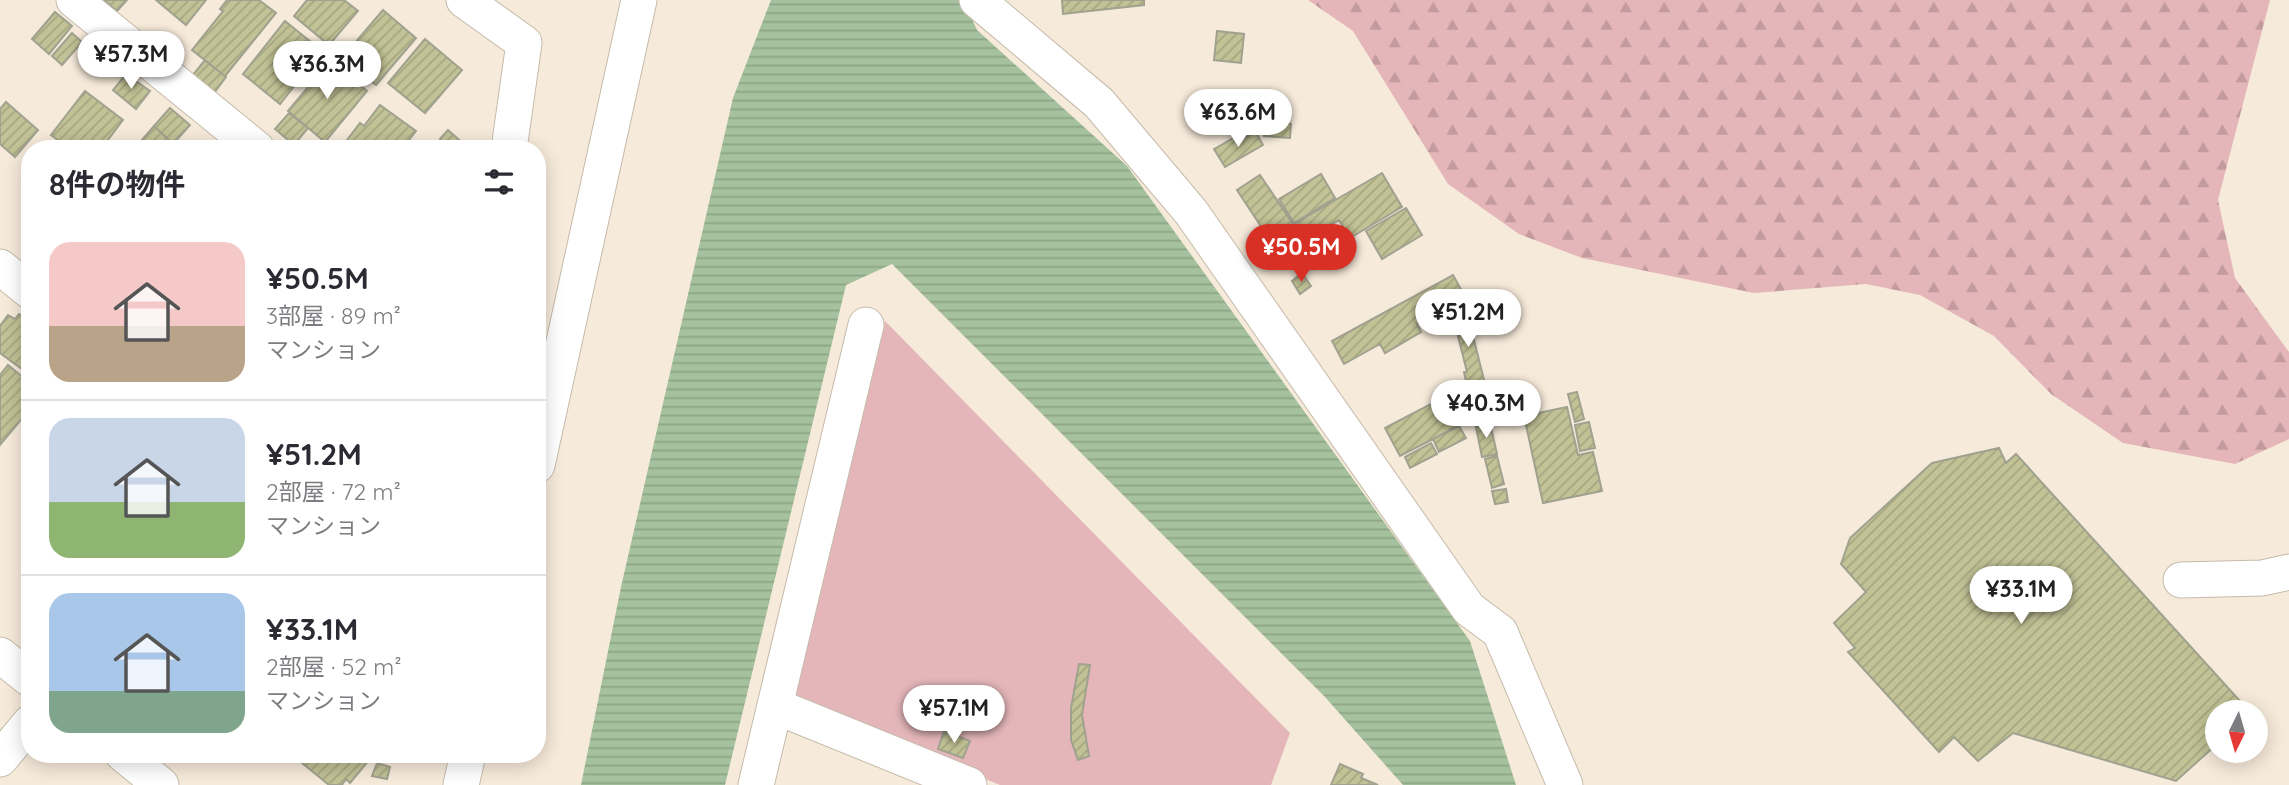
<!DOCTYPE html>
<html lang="ja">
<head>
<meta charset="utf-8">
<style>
	body { margin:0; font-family:Quicksand,"Noto Sans JP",sans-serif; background:#f2f2f3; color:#2b2b33; height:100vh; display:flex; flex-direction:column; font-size:26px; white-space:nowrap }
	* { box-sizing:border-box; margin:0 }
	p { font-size:23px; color:#7c7c81 }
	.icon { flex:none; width:38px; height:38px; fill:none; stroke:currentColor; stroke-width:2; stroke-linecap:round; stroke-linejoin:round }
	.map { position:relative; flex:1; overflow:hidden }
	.side { position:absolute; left:21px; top:140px; width:525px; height:623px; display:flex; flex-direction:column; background:#fff; border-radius:28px; box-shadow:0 4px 18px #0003 }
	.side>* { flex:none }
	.needle { width:46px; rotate:185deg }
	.fabs { position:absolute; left:2205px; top:700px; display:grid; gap:14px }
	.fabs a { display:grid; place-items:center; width:63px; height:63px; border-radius:50%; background:#fff; box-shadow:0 4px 18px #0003; font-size:35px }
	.price { position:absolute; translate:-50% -60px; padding:0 16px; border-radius:24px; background:#fff; color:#222; font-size:23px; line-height:46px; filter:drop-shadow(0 2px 4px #0008) }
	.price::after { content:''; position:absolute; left:50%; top:42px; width:21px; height:16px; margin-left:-10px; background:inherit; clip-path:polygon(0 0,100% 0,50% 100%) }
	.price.active { background:#d93025; color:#fff }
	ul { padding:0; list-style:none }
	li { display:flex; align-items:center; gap:21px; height:175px; padding:0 28px }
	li+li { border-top:2px solid #e1e1e2 }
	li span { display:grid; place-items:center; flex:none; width:196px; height:140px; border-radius:21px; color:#555 }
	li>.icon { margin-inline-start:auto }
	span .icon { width:84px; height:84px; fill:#fffc; stroke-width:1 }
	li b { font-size:30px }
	h2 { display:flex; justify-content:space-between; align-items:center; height:84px; padding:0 28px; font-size:30px }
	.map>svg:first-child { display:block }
</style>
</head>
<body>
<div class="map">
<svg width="2289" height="785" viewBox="0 0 2289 785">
	<defs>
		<pattern id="forest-firs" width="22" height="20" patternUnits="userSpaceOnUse" patternTransform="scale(1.75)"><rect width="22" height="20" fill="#e4b6b9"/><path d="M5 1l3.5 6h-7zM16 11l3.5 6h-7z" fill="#c39b9e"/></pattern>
		<pattern id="water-rules" width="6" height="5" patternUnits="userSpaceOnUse" patternTransform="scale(1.75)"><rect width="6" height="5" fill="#a5c19d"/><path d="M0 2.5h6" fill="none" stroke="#8da586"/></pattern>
		<pattern id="building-hatch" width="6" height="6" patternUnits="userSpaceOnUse" patternTransform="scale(1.75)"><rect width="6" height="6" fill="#c2c296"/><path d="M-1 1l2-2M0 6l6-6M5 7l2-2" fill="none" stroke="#a6a680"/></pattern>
	</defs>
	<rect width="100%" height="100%" fill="#f6eada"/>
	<path fill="#e4b6b9" d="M 885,321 L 1290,733 L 1271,785 L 1000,785 L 808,706 L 792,692 L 793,675 Z"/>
	<path fill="url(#forest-firs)" d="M 1308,0 L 2270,0 L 2218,200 L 2235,278 L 2289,352 L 2289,439 L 2235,464 L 2123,443 L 2051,394 L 1994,336 L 1920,295 L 1866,284 L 1754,293 L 1582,258 L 1519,234 L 1448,184 L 1353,31 Z"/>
	<path fill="url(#water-rules)" d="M 771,0 L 963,0 L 977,30 L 1127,166 L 1470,641 L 1516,785 L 1403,785 L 1325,697 L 892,264 L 846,285 L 725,785 L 581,785 L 621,587 L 733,98 Z"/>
	<path fill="url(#building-hatch)" stroke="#a0a18f" stroke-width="2" d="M 104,0 L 127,0 L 117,11 Z
		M 156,0 L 206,0 L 186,25 Z
		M 227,0 L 259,0 L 276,13 L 225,76 L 192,50 L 223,11 L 220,9 Z
		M 307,0 L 344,0 L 358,11 L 329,45 L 294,16 Z
		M 1062,0 L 1144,0 L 1144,5 L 1063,14 Z
		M 383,10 L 416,38 L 376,85 L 343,57 Z
		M 55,12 L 72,26 L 49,54 L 32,39 Z
		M 285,21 L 322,51 L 280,104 L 243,74 Z
		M 1217,31 L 1244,34 L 1241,63 L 1214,60 Z
		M 72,33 L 82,42 L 62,65 L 52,56 Z
		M 425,39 L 462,70 L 425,113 L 388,83 Z
		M 205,60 L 226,77 L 214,93 L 192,76 Z
		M 330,61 L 367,91 L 325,142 L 288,111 Z
		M 126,74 L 150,91 L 136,109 L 113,90 Z
		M 85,91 L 123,120 L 101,149 L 70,149 L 51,135 Z
		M 6,102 L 38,130 L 15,157 L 0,144 L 0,109 Z
		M 380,105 L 416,131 L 402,149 L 350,149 L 353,145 L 347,140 L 360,123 L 364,126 Z
		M 170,108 L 190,125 L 173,144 L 154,126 Z
		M 289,113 L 308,128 L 294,145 L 275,129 Z
		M 1265,121 L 1291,124 L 1290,138 L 1264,136 Z
		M 154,126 L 173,144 L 179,149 L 134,149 Z
		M 448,130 L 467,147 L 466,149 L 451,149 L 440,139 Z
		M 1255,131 L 1263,145 L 1225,167 L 1214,149 L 1237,136 L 1240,141 Z
		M 1382,173 L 1402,207 L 1350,238 L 1339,220 L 1304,241 L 1294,224 Z
		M 1321,174 L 1335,198 L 1294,223 L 1279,199 Z
		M 1260,175 L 1293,224 L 1270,240 L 1237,190 Z
		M 1406,208 L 1422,235 L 1382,259 L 1366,231 Z
		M 1302,273 L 1311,286 L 1300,294 L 1292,281 Z
		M 1453,275 L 1468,302 L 1462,305 L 1460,301 L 1417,324 L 1421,332 L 1385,353 L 1380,344 L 1344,364 L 1332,341 Z
		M 1460,301 L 1465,304 L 1491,408 L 1484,409 L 1471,383 L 1467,386 L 1464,372 L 1467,372 L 1455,324 L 1445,326 L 1441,310 Z
		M 19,314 L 30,322 L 30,375 L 0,353 L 0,326 L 8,315 L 15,319 Z
		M 8,365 L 30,383 L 30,409 L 0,445 L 0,375 Z
		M 1471,383 L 1486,412 L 1400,456 L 1385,428 Z
		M 1577,392 L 1584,419 L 1575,422 L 1568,394 Z
		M 1567,407 L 1578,455 L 1593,452 L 1602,491 L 1543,503 L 1524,416 Z
		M 1589,422 L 1595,448 L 1580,451 L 1575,425 Z
		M 1490,423 L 1497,454 L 1482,457 L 1476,427 Z
		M 1459,426 L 1466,438 L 1439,452 L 1433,439 Z
		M 1431,443 L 1437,454 L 1410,468 L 1405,457 Z
		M 1999,448 L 2006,463 L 2016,454 L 2250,712 L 2217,712 L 2217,744 L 2176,781 L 2013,733 L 1978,761 L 1954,737 L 1939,752 L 1848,652 L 1855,648 L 1834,623 L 1866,592 L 1841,564 L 1850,538 L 1932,463 Z
		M 1497,456 L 1504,484 L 1492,488 L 1485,459 Z
		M 1506,489 L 1508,502 L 1495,504 L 1492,491 Z
		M 1079,664 L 1090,665 L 1082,715 L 1089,756 L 1078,760 L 1071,740 L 1071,708 Z
		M 944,731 L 970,741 L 963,758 L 938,749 Z
		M 291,754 L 374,754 L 350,783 L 346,779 L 342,785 L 329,785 Z
		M 377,763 L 390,767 L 387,779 L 372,776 Z
		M 1340,764 L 1363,774 L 1361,778 L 1378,785 L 1331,785 Z"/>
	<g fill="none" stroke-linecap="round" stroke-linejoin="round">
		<defs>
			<path id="minor" d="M 74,0 L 257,149
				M 464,0 L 524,43 L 509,149
				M 977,0 L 1099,103 L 1191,212 L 1469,609 L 1500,632 L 1565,785
				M 0,267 L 30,291
				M 537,465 L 639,0
				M 2181,580 L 2262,578 L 2289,572
				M 0,655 L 30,679
				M 775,706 L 969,785
				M 123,754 L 161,785
				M 0,759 L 30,723
				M 461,785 L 468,754
				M 756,785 L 866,325"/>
		</defs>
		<use href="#minor" stroke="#c6bbab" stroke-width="37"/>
		<use href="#minor" stroke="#fff" stroke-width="35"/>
	</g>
</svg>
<div class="fabs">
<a><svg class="needle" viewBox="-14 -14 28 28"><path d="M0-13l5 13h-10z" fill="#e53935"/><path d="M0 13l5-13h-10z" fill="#7c7c81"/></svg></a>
</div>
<b class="price" style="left:131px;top:91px">¥57.3M</b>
<b class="price" style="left:327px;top:101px">¥36.3M</b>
<b class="price" style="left:1238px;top:149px">¥63.6M</b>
<b class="price active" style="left:1301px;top:284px">¥50.5M</b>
<b class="price" style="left:1468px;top:349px">¥51.2M</b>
<b class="price" style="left:1486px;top:440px">¥40.3M</b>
<b class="price" style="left:2021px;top:626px">¥33.1M</b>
<b class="price" style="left:954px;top:745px">¥57.1M</b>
<section class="side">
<h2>8件の物件<svg class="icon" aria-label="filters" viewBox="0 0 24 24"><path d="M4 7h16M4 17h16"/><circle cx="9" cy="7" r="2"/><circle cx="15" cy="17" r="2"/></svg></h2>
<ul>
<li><span style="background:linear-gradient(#f6c9c9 60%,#b9a48a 0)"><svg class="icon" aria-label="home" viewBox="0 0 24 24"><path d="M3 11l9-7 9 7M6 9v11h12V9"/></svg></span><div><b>¥50.5M</b><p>3部屋 · 89 m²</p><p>マンション</p></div></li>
<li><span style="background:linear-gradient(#c9d6e8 60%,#8fb573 0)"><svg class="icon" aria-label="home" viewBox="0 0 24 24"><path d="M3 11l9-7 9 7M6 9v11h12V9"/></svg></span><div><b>¥51.2M</b><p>2部屋 · 72 m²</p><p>マンション</p></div></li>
<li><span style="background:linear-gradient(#a9c7e8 70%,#7fa58c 0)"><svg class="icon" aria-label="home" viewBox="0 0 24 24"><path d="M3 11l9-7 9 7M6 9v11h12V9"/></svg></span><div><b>¥33.1M</b><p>2部屋 · 52 m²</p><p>マンション</p></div></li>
</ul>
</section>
</div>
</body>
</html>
